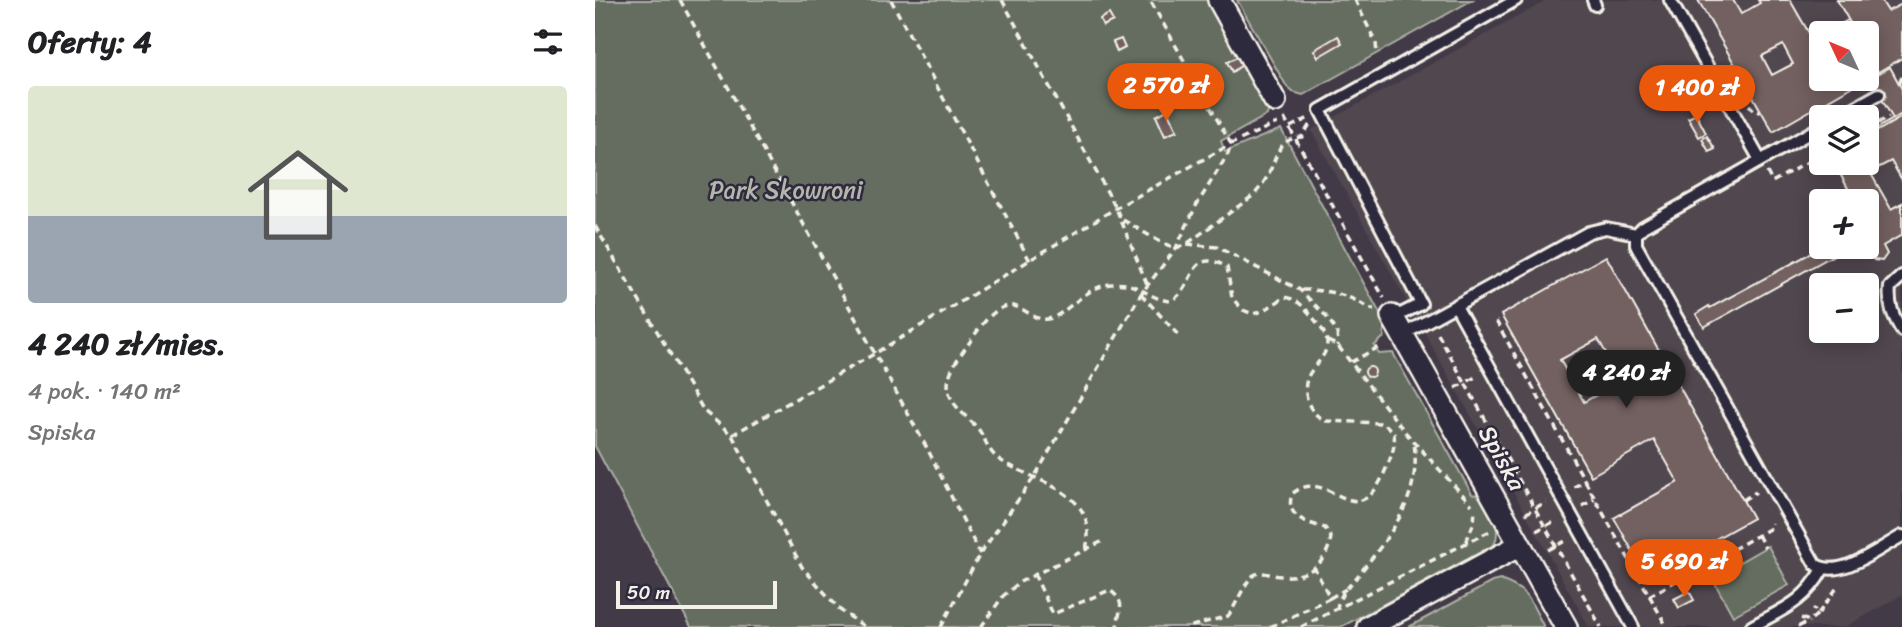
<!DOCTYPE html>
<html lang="pl">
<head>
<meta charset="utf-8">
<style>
	body { margin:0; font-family:Sriracha,sans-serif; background:#f6f6f6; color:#202124; height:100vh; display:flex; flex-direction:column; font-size:26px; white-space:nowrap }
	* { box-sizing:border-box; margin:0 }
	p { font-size:23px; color:#757577 }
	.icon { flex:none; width:38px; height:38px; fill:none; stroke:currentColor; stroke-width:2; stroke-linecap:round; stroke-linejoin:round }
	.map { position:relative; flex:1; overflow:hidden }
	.sheet { display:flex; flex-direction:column; background:#fff; width:595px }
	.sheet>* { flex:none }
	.needle { width:46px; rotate:314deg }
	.tools { position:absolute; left:1214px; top:21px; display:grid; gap:14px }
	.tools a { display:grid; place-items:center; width:70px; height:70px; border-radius:7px; background:#fff; box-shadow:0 4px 18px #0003; font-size:35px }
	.scale { position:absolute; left:21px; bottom:18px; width:161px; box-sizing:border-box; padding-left:7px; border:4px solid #f4f1e8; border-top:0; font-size:19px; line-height:24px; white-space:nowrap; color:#f4f1e8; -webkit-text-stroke:5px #2f2a3d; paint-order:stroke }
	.price { position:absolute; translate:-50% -60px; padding:0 16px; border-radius:24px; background:#ea580c; color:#fff; font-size:23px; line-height:46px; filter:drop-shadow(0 2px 4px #0008) }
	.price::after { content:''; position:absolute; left:50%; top:42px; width:21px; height:16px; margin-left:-10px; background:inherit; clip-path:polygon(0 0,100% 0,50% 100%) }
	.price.selected { background:#222; color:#fff }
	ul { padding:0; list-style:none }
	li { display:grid; align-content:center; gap:14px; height:371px; padding:0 28px }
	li+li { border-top:2px solid #e0e0e0 }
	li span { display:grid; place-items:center; height:217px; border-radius:7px; color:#555 }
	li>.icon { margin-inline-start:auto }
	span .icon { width:126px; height:126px; fill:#fffc; stroke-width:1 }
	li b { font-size:30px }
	h2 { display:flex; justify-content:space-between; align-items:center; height:84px; padding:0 28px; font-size:30px }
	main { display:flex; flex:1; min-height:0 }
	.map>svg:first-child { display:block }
</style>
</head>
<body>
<main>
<section class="sheet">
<h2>Oferty: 4<svg class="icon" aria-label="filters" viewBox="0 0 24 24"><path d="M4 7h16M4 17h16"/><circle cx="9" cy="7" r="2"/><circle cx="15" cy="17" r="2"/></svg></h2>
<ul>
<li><span style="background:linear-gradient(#dfe7d0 60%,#9aa5b1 0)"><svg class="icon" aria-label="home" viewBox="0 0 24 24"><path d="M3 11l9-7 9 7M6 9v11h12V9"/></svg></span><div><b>4 240 zł/mies.</b><p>4 pok. · 140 m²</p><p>Spiska</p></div></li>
</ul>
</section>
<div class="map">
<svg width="1307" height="627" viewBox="0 0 1307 627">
	<rect width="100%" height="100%" fill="#433a48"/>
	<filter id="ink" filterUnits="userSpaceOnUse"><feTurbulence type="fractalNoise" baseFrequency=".0143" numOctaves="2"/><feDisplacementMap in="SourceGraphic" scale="14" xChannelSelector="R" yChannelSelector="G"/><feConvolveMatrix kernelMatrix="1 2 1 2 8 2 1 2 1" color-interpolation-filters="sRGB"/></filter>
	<g filter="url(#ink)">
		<path fill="#51464f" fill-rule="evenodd" d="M 953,0 L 1307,0 L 1307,595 L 1250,627 L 994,627 L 716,130 ZM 1227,33 L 1272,33 L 1272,79 L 1227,79 ZM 1227,117 L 1272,117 L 1272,163 L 1227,163 ZM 1227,201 L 1272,201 L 1272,247 L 1227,247 ZM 1227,285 L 1272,285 L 1272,331 L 1227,331 Z"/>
		<path fill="#656d60" stroke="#acafa4" stroke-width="2" d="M 0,0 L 615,0 L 675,105 L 672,115 L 626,141 L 630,152 L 686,129 L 789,321 L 789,337 L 779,346 L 784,354 L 798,353 L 877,494 L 886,496 C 895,511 908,528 899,545 L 746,627 L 96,627 L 0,446 Z
			M 642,0 L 877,0 L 708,95 L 698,92 L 692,87 Z
			M 1173,546 L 1194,585 L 1138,616 L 1117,578 Z
			M 905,580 C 936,591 934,600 949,627 L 814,627 L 897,582 Z"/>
		<path fill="#736160" stroke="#f4f1e8" stroke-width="2" fill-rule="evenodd" d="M 1103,0 L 1138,0 L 1146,14 L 1165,3 L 1163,0 L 1195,0 L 1218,40 L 1227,35 L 1227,79 L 1270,79 L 1178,132 ZM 1188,45 L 1198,64 L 1177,75 L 1167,56 Z
			M 1242,0 L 1286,0 L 1293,11 L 1307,4 L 1307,58 L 1283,72 L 1272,54 L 1272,33 L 1261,33 Z
			M 514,14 L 518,21 L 508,26 L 505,19 Z
			M 1253,20 L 1261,33 L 1230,33 Z
			M 743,36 L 747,43 L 723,57 L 719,50 Z
			M 526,39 L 530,48 L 522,52 L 518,42 Z
			M 1272,54 L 1283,72 L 1272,78 Z
			M 642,57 L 647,65 L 637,72 L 632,62 Z
			M 1295,67 L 1307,89 L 1307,114 L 1298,119 L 1275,78 Z
			M 572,110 L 582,131 L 570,136 L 561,116 Z
			M 1101,114 L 1111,133 L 1104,137 L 1093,118 Z
			M 1307,114 L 1307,117 L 1272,137 L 1272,134 Z
			M 1307,117 L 1307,180 L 1296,161 L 1275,172 L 1296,209 L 1307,203 L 1307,235 L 1288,246 L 1292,254 L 1287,261 L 1279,260 L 1271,247 L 1272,201 L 1260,201 L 1239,163 L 1272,163 L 1272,137 Z
			M 1112,136 L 1120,149 L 1114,152 L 1107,139 Z
			M 1227,247 L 1253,247 L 1109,327 L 1101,314 L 1114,306 L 1115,308 Z
			M 1011,256 L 1158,518 L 1052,577 L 1019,518 L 1083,482 L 1059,440 L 996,476 L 906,315 ZM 1003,339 L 1027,381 L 989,402 L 965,360 Z
			M770 372a5 5 0 1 1 10 0a5 5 0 1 1-10 0Z
			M 1094,591 L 1099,600 L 1084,608 L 1079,599 Z"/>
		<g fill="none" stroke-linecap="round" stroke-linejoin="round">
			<defs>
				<path id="lane" d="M 998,0 L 1000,5
					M 1075,0 L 1165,160
					M 1243,117 L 1284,94
					M 1227,126 L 1048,227 L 1041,234 L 1041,245 L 1220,564 C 1244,581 1284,548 1307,536
					M 1307,276 L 1295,287 C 1293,305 1298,316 1307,331
					M 861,306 L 1038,627
					M 798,318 L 826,304 L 725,110 L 921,0
					M 807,335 L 994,232 L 1011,228 L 1041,234
					M 1156,627 C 1188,609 1209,603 1228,569"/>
				<path id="street" d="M 624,0 L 680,101
					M 797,316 L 971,627
					M 773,627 L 925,545"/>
			</defs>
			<use href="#lane" stroke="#f4f1e8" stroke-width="16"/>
			<use href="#street" stroke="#f4f1e8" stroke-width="26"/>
			<path stroke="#f4f1e8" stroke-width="3.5" stroke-dasharray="7 5" stroke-linecap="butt" d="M 85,0 L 333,450 L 385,554
				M 296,0 L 435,261
				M 407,0 L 521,208 L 552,284
				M 760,0 L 781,43 L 782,54
				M 1304,83 L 1307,77
				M 1154,105 L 1162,113 L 1166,111
				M 689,118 L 789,298
				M 695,127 L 714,118
				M 1272,129 L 1294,117
				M 1172,172 L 1177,182 L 1227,154
				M 528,220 L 567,243 L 581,248 L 592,244 L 622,247 L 705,290 L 730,315 L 742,331 L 743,346
				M 0,226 L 109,411 L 137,435 L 207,567 L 245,610 L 270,627
				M 593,243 L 659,195 C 665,188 671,180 675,171 C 683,153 684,139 707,137 L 715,124
				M 1265,281 L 1268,285
				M 707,290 C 733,290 754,294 775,309 L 779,309
				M 546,294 L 584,336
				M 901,321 L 990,481
				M 843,334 L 870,383 L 882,376
				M 733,341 L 743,346 L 810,432 L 877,505
				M 756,362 L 784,347
				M 860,388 L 870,383 L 1006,627
				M 137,435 L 279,354 L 521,208 L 636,144 L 682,123
				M 979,487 L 990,481 L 1072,627
				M 1148,500 L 1161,492
				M 987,506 L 1000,499
				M 930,514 L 951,502
				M 941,531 L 962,520
				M 1163,535 L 1170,548
				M 871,542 L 879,522 L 880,510
				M 491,549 C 505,491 441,483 405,460 C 393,452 391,440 384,430 C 377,421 368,415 362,407 C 343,385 358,365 372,346 C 382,332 395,309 413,306 C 428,304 437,321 452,319 C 469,318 488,287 516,284 C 543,280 552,299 575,301 C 601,290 592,245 632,267 L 637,298 L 648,310 L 658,314 L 668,311 L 690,297 C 702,299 708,306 716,315 C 722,323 732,333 732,343 C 731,366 702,369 713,402 C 716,411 722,417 731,421 L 785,423 L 792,426 L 799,434 C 801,448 795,459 790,471 C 762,540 733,463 697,494 C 689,518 714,523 730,528 L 736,537 C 732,564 713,578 686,576 C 677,576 667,570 659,575 C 650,581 641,606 633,616 L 593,627
				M 953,550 L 974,539
				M 1113,564 L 1120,576
				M 439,574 L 458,614 L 515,590 C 532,604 524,608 522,627
				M 1054,596 L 1176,528 L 1177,523
				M 735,598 L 751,589
				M 742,610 C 742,598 753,587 761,578 C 793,538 827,499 819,443
				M 1223,614 L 1244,585
				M 1206,618 L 1214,621 L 1223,614 L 1218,608
				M 346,627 L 385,554 L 440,476 L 546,294 L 581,248 L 601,206 L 633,154 L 636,144 L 555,0
				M 386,627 L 408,596 L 425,582 L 510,540
				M 675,627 L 735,598 L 720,569
				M 706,627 L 895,531
				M 1203,627 L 1214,621"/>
			<use href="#lane" stroke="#2f2a3d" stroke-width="10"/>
			<use href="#street" stroke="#2f2a3d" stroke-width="21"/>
		</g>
	</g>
	<g text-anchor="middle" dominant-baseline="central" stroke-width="5" stroke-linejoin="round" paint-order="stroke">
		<g font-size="24" fill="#b4b6ab" stroke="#2f2a3d">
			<text x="191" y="190">Park Skowroni</text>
		</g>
		<g font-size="24" fill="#f4f1e8" stroke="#2f2a3d">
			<text transform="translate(907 458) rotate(61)">Spiska</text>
		</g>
	</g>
</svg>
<div class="tools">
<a><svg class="needle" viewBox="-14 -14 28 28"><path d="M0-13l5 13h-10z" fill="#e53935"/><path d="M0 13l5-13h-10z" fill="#757577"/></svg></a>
<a><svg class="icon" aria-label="layers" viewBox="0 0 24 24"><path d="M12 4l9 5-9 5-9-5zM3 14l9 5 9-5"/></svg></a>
<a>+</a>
<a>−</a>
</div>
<div class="scale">50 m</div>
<b class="price" style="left:571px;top:123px">2 570 zł</b>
<b class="price" style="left:1102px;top:125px">1 400 zł</b>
<b class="price selected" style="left:1031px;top:410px">4 240 zł</b>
<b class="price" style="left:1089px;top:599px">5 690 zł</b>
</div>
</main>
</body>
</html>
